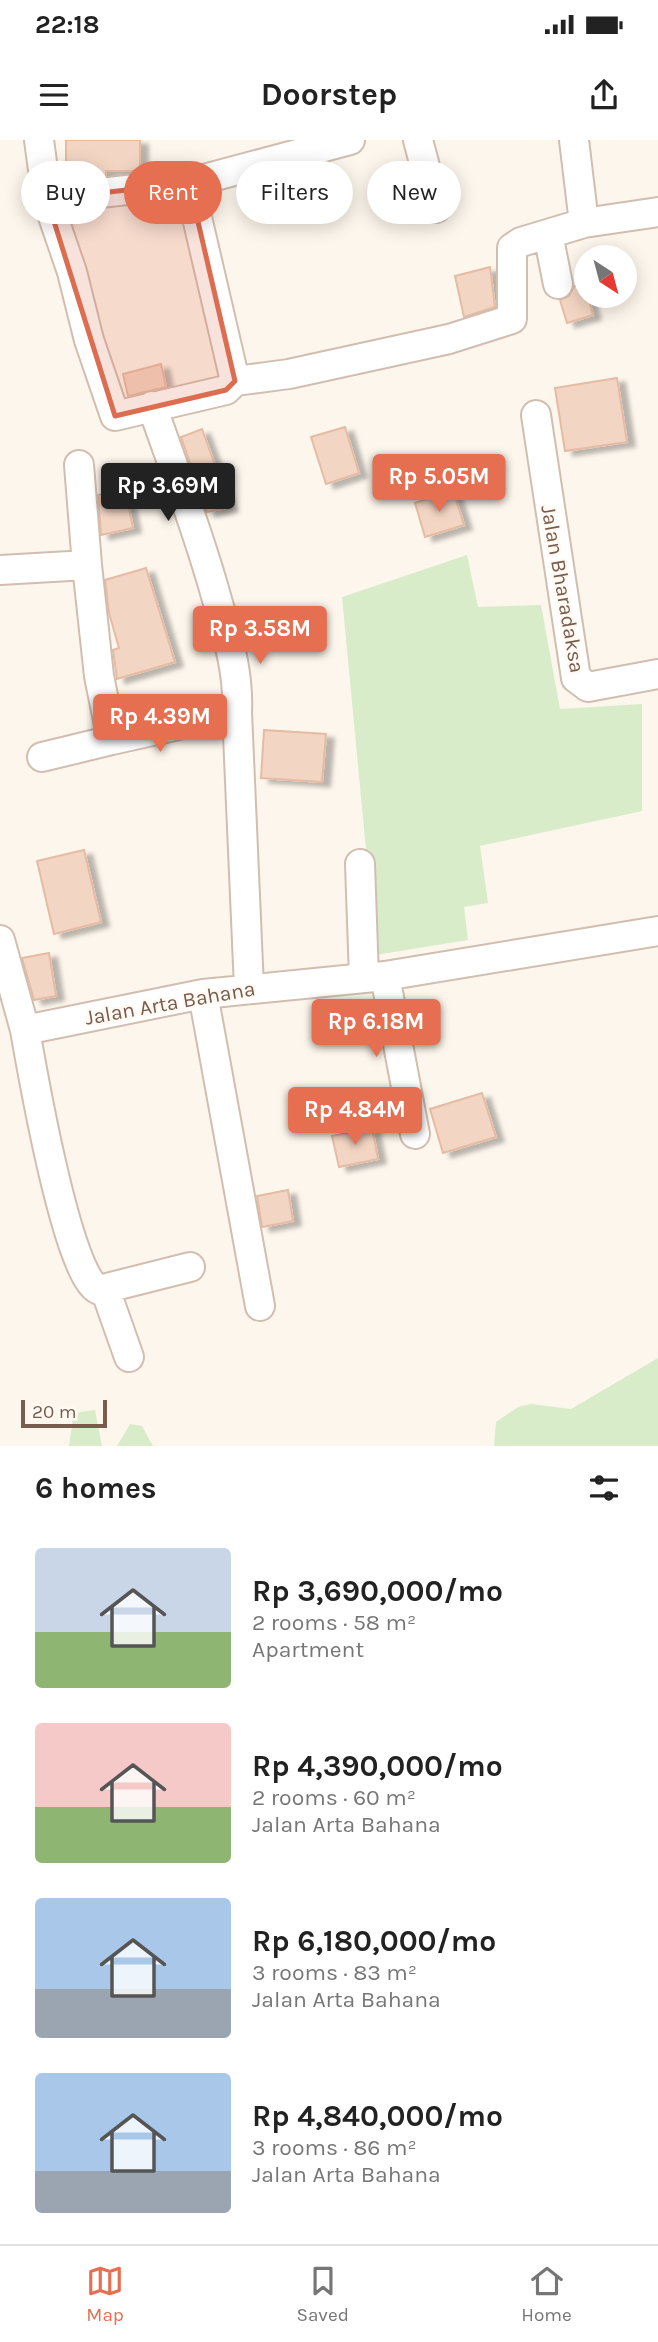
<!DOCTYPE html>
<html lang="en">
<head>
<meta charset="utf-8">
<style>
	body { margin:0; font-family:Karla,sans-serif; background:#f2f2f2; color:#222; height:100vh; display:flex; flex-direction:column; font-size:26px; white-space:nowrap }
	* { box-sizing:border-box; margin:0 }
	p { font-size:23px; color:#767676 }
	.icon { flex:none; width:38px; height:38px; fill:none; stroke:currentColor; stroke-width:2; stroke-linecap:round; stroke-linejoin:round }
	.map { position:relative; height:1306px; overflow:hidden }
	.sheet { display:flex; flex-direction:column; background:#fff; flex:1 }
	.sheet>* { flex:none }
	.banner { position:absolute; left:21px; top:21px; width:616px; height:63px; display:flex; gap:14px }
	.needle { width:46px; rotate:144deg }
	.buttons { position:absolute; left:574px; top:105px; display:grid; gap:14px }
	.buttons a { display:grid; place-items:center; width:63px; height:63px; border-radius:50%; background:#fff; box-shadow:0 4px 18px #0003; font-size:35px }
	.scale { position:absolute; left:21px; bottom:18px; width:86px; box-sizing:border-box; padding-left:7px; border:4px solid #7a5c4d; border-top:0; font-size:19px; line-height:24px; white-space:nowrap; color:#7a5c4d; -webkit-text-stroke:5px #fffaf3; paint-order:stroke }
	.price { position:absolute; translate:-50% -60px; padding:0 16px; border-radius:7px; background:#e76f51; color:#fff; font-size:23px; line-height:46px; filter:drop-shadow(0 2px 4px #0008) }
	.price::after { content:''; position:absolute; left:50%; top:42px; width:21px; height:16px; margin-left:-10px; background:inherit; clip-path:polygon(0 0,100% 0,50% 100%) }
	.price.selected { background:#222; color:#fff }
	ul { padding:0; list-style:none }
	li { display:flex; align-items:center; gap:21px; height:175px; padding:0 35px }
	li span { display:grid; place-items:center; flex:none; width:196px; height:140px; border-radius:7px; color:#555 }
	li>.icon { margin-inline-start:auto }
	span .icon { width:84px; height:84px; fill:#fffc; stroke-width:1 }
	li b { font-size:30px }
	h2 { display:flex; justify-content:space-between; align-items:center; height:84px; padding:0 35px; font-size:30px }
	.pill { padding:0 24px; border-radius:32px; background:#fff; box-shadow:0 4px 18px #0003; font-size:24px; line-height:63px }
	.pill.selected { background:#e76f51; color:#fff }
	.status { display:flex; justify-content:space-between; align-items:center; height:49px; padding:0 35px; background:#fff; direction:ltr }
	.status svg { height:19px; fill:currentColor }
	header { display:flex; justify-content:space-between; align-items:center; height:91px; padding:0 35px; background:#fff; font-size:32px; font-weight:700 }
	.tab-bar { display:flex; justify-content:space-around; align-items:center; height:98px; border-top:2px solid #e0e0e0; background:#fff; font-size:19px; color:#767676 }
	.tab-bar a { display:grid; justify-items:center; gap:4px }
	.tab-bar .selected { color:#e76f51 }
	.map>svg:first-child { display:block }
</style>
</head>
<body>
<div class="status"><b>22:18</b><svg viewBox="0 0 49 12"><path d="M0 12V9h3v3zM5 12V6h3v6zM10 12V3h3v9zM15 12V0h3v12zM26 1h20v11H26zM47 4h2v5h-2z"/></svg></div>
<header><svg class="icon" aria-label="menu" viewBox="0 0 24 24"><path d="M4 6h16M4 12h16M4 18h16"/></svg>Doorstep<svg class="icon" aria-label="share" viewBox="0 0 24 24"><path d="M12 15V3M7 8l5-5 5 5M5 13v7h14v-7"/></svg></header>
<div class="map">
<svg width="658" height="1306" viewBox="0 0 658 1306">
	<defs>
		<filter id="shadow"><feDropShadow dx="8" dy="4.5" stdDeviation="2" flood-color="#0004"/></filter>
	</defs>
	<rect width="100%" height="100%" fill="#fdf6ec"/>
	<path fill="#d8ecc9" d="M 467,415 L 478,467 L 541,465 L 560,569 L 642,564 L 642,671 L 480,706 L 488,763 L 464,767 L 468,800 L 376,815 L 342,457 Z
		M 658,1218 L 658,1306 L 494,1306 L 496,1282 L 518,1267 L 531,1264 L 571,1269 Z
		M 95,1270 L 102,1306 L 69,1306 L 73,1278 L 80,1272 Z
		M 130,1284 L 142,1286 L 153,1306 L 117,1306 Z"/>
	<path fill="#f3d5c3" stroke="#e6bba3" stroke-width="2" filter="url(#shadow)" d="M 66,0 L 140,0 L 140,31 L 106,31 L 106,36 L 66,40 Z
		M 490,127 L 495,167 L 464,177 L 455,136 Z
		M 584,143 L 593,175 L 567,183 L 560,160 L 569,156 L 574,146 Z
		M 161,224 L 166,247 L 128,256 L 123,234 Z
		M 617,238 L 627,302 L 565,311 L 555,248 Z
		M 345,287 L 359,333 L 326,344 L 311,297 Z
		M 202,289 L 230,367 L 207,372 L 181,297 Z
		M 125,349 L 133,388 L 101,395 L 98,355 Z
		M 453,350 L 464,385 L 425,397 L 415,363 Z
		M 146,428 L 175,522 L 117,539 L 113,510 L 119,508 L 109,473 L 105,440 Z
		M 264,590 L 326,594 L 322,642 L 261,638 Z
		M 84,710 L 101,782 L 54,794 L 37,721 Z
		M 49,813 L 56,856 L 34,860 L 22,818 Z
		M 482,953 L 496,997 L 443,1013 L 430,969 Z
		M 372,988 L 378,1019 L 339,1027 L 332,996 Z
		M 288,1050 L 293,1081 L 262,1087 L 257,1056 Z"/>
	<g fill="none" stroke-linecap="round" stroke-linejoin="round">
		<defs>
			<path id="street" d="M 39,0 L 47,59 L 72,132 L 89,200 L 115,276 L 226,250 L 235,241 L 289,234 L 449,199 L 512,179 L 512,108 L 521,102 L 584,83
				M 418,0 L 436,68
				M 574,0 L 584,83 L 658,72
				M 47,59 L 189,43
				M 548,94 L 558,144
				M 235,241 L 189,43 L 350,0
				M 152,266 C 174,329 198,391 216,456 C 227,495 239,531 237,572
				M 536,275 L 576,538 L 588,547 L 658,534
				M 79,325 L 87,425
				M 0,430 L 87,425 L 99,536 L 112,600 L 237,572 L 249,848
				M 42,617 L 112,600
				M 360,724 L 364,838
				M 0,800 L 25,890 L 203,854 L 385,836 L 658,791
				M 385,836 L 415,994
				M 203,854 L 260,1166
				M 25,890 C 32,930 68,1139 99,1150 L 190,1127
				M 105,1149 L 129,1217"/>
		</defs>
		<use href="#street" stroke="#d1beb0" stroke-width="32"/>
		<use href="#street" stroke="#fff" stroke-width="28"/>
	</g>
	<path fill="#dc6d51" fill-opacity="0.2" stroke="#dc6d51" stroke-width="5" stroke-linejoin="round" d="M 189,43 L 235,241 L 226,250 L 115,276 L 47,59 Z"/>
	<g text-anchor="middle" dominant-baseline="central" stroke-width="5" stroke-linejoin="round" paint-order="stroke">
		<g font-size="21" fill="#7a5c4d" stroke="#fffaf3">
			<text transform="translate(563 449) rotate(80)">Jalan Bharadaksa</text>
			<text transform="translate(170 863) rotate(-10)">Jalan Arta Bahana</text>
		</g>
	</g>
</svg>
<div class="buttons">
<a><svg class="needle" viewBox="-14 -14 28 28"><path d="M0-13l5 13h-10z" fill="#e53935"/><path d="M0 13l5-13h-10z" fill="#767676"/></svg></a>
</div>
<div class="scale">20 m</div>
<b class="price" style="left:439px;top:374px">Rp 5.05M</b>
<b class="price selected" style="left:168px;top:383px">Rp 3.69M</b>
<b class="price" style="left:260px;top:526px">Rp 3.58M</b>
<b class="price" style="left:160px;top:614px">Rp 4.39M</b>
<b class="price" style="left:376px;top:919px">Rp 6.18M</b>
<b class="price" style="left:355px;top:1007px">Rp 4.84M</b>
<div class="banner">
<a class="pill">Buy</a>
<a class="pill selected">Rent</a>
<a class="pill">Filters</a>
<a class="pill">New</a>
</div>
</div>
<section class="sheet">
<h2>6 homes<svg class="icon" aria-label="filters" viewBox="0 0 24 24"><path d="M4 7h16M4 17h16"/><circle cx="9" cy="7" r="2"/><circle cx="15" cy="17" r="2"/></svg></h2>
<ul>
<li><span style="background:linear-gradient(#c9d6e8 60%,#8fb573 0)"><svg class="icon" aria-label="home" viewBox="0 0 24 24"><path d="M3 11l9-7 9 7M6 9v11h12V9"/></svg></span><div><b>Rp 3,690,000/mo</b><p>2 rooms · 58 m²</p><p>Apartment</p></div></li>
<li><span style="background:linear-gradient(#f6c9c9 60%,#8fb573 0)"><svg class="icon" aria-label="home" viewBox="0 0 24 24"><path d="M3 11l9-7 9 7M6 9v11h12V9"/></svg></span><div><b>Rp 4,390,000/mo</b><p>2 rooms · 60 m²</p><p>Jalan Arta Bahana</p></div></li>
<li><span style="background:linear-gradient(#a9c7e8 65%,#9aa5b1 0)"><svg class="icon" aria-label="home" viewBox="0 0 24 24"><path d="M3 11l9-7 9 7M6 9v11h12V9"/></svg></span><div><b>Rp 6,180,000/mo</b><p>3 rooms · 83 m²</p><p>Jalan Arta Bahana</p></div></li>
<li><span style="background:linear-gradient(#a9c7e8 70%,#9aa5b1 0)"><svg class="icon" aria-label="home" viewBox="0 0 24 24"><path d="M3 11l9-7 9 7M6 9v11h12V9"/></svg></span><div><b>Rp 4,840,000/mo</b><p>3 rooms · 86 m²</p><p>Jalan Arta Bahana</p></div></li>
</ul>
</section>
<nav class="tab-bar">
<a class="selected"><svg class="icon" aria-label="map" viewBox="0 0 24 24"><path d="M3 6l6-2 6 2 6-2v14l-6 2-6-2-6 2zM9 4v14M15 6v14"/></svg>Map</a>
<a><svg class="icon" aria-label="saved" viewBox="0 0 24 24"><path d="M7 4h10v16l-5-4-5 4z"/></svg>Saved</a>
<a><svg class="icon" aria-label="home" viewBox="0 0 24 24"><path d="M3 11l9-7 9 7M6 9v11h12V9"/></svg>Home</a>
</nav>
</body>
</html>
